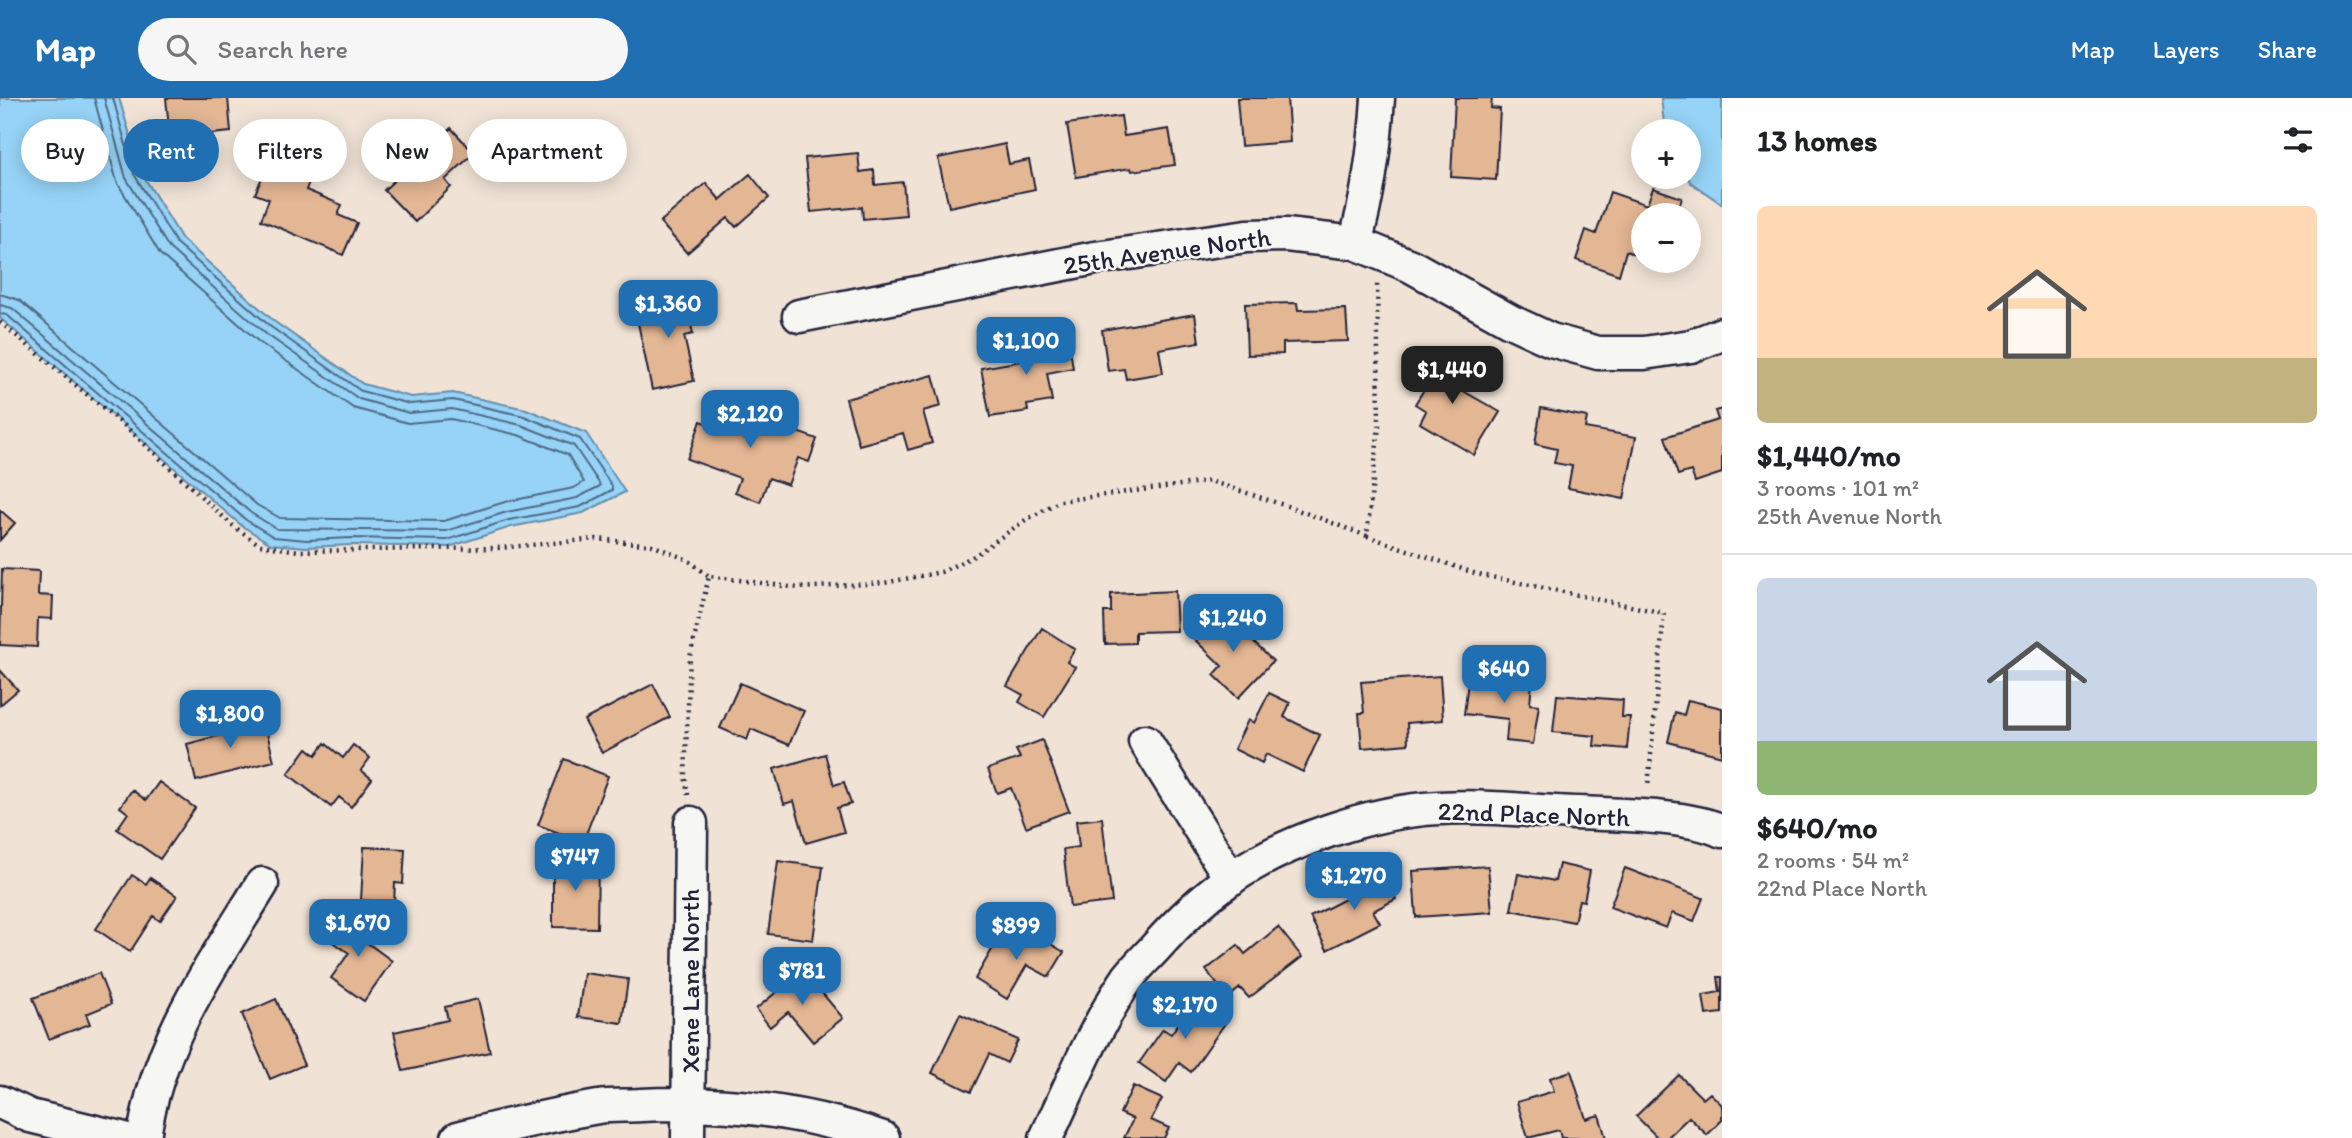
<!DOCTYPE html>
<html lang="en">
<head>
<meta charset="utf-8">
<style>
	body { margin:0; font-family:Itim,sans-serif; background:#f6f6f6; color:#202124; height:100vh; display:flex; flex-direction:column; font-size:26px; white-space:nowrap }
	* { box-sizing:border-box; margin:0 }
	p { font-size:23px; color:#757577 }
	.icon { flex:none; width:38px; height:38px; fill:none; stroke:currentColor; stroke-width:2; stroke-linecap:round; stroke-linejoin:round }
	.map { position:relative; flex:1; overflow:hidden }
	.drawer { display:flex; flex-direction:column; background:#fff; width:630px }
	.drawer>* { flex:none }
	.hud { position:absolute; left:21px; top:21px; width:665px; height:63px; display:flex; gap:14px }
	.fabs { position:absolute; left:1631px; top:21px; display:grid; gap:14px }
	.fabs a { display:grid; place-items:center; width:70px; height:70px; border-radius:50%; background:#fff; box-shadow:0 4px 18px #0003; font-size:35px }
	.price { position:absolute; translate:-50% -60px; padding:0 16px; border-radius:14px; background:#1f6fb2; color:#fff; font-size:23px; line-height:46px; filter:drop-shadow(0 2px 4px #0008) }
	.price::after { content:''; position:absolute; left:50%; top:42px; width:21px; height:16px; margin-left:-10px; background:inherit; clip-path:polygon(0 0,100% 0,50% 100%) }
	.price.active { background:#222; color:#fff }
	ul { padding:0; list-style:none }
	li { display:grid; align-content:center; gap:14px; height:371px; padding:0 35px }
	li+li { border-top:2px solid #e0e0e0 }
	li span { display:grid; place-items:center; height:217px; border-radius:10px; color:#555 }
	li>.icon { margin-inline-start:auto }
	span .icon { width:126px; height:126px; fill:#fffc; stroke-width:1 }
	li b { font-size:30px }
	h2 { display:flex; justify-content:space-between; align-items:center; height:84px; padding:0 35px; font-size:30px }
	.tag { padding:0 24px; border-radius:32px; background:#fff; box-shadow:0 4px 18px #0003; font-size:24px; line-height:63px }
	.tag.active { background:#1f6fb2; color:#fff }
	header { display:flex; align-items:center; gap:42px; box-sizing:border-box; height:98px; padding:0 35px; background:#1f6fb2; color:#fff }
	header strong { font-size:33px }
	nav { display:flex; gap:38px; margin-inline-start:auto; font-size:24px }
	.search { width:490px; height:63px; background:#f6f6f6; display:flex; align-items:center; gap:18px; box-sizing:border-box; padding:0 24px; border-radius:38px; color:#757577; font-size:26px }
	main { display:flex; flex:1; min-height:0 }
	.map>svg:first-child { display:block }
</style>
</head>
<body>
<header>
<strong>Map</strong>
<div class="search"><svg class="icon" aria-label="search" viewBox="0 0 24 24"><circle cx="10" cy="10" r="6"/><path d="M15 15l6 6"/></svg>Search here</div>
<nav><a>Map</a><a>Layers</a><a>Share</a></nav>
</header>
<main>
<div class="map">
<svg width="1722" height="1040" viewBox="0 0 1722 1040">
	<rect width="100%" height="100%" fill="#f0e3d6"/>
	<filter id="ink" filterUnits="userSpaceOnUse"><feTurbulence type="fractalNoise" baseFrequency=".0143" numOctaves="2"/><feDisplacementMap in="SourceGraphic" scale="14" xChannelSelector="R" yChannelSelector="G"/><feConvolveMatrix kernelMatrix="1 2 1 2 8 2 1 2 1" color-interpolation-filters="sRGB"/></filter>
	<g filter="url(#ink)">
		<path fill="#96d3f6" stroke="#688cab" stroke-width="2" d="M 0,0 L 119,0 L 141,74 L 182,141 L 275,224 L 363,286 L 411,299 L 453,295 L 526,311 L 586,335 L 625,394 L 583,415 L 511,429 L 449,449 L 352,447 L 306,449 L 271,446 L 242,428 L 0,220 Z
			M 1661,0 L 1722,0 L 1722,106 L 1690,84 L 1688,79 L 1689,33 L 1665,33 Z"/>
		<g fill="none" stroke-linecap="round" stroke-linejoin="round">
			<path stroke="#506986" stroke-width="2" d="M 0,196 L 19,202 L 257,407 L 280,420 L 444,423 L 505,404 L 574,390 L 584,384 L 568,357 L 518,337 L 451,321 L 408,325 L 353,310 L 259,244 L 160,156 L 117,84 L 94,0
				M 0,207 L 12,210 L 251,415 L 277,431 L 446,433 L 507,414 L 577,400 L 600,388 L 599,385 L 574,348 L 521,327 L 452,311 L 409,315 L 359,301 L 266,236 L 169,150 L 126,80 L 104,0
				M 0,216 L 7,217 L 246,422 L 274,439 L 306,442 L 352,440 L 447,442 L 509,422 L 580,409 L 612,392 L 612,388 L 580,341 L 524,318 L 453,302 L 410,306 L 361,293 L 271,229 L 176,145 L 134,76 L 113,0"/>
		</g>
		<path fill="#e3b694" stroke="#22223b" stroke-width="2" d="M 166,0 L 228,0 L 231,34 L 170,40 Z
			M 1237,0 L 1287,0 L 1290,44 L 1241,48 Z
			M 1455,0 L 1492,0 L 1491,10 L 1500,11 L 1496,82 L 1451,79 Z
			M 1121,18 L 1124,38 L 1169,31 L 1175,67 L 1132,73 L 1131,70 L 1076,79 L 1067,26 Z
			M 451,30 L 474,55 L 445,82 L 451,89 L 415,124 L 384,92 Z
			M 1005,46 L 1009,66 L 1029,62 L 1035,91 L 949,109 L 938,60 Z
			M 858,55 L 860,74 L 874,72 L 875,87 L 903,84 L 906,117 L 863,121 L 862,109 L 811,114 L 805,60 Z
			M 269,63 L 310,81 L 306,92 L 342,107 L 338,117 L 357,125 L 343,157 L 261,122 L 269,101 L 255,96 Z
			M 750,76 L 769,100 L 736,129 L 728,120 L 687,155 L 660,124 L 706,85 L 720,102 Z
			M 1653,90 L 1682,100 L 1676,117 L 1643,117 L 1643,159 L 1626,153 L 1619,177 L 1576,162 L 1586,132 L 1596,136 L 1610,94 L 1647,107 Z
			M 683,189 L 693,236 L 684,238 L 694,283 L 652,292 L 638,225 L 656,221 L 651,195 Z
			M 1297,205 L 1298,212 L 1346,211 L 1348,243 L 1283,245 L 1283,256 L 1247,257 L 1245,206 Z
			M 1195,216 L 1199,244 L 1159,251 L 1163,275 L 1126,281 L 1124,271 L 1108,273 L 1102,232 Z
			M 1068,238 L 1073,270 L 1047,275 L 1052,303 L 1027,307 L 1028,313 L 990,319 L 981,270 L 1027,262 L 1024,245 Z
			M 1430,255 L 1467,277 L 1460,291 L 1500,314 L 1474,357 L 1420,325 L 1426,313 L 1415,306 L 1425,290 L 1413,283 Z
			M 933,277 L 941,308 L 923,313 L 932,345 L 908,352 L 903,335 L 859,347 L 846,301 Z
			M 722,307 L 817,341 L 809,364 L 798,360 L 788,387 L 769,380 L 760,404 L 735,394 L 740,380 L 687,361 L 701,323 L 714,328 Z
			M 1541,310 L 1587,319 L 1585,330 L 1636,339 L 1624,401 L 1568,390 L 1572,368 L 1554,365 L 1557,351 L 1535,346 Z
			M 1722,311 L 1722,375 L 1695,384 L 1691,373 L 1678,377 L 1665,339 L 1718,322 L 1715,313 Z
			M 0,412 L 15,425 L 0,442 Z
			M 2,471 L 39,473 L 38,497 L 53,498 L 52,521 L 38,520 L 37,549 L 0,547 Z
			M 1175,493 L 1177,533 L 1135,534 L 1135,545 L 1105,546 L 1104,514 L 1111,514 L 1111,496 Z
			M 1221,513 L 1273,563 L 1238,600 L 1214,577 L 1222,568 L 1194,541 Z
			M 1042,530 L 1075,551 L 1067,564 L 1075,569 L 1044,619 L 1019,604 L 1023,597 L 1007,588 Z
			M 0,572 L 18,592 L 0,607 Z
			M 1469,576 L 1532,584 L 1530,606 L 1539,607 L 1533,646 L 1506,643 L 1508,621 L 1464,616 Z
			M 1440,578 L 1443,622 L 1407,625 L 1408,646 L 1362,650 L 1359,615 L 1364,615 L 1361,584 Z
			M 740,585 L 804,613 L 789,647 L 751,631 L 747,642 L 720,630 Z
			M 653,586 L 670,619 L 602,655 L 584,622 Z
			M 1269,595 L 1290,605 L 1284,619 L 1320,637 L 1303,674 L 1266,656 L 1262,665 L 1234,651 L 1248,622 L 1254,625 Z
			M 1557,597 L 1623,602 L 1622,619 L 1630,619 L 1627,651 L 1594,648 L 1595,638 L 1553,634 Z
			M 1688,602 L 1722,610 L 1722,658 L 1668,644 L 1675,614 L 1684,617 Z
			M 238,619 L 241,633 L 265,627 L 274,663 L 196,683 L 187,646 L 221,637 L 217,624 Z
			M 1042,642 L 1069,713 L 1026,729 L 1011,690 L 997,695 L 988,671 L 1020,660 L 1016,652 Z
			M 325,645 L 343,660 L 353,647 L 370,660 L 361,672 L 372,681 L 351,709 L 339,699 L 331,709 L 288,676 L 307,650 L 316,657 Z
			M 825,656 L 834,687 L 844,684 L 851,706 L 837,710 L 844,734 L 806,745 L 794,703 L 784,706 L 774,671 Z
			M 564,661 L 608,678 L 583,744 L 538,727 Z
			M 159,684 L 195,710 L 160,761 L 117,731 L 128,715 L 120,709 L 132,692 L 146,702 Z
			M 1102,720 L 1112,804 L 1070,809 L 1063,751 L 1079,749 L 1076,723 Z
			M 364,749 L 405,751 L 403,786 L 395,785 L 394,805 L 361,802 Z
			M 553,761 L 598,762 L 597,830 L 553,829 Z
			M 778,763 L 823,769 L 813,842 L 768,836 Z
			M 1559,766 L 1590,773 L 1584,803 L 1579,802 L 1574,824 L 1511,812 L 1518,776 L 1555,783 Z
			M 1488,768 L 1492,814 L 1416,819 L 1413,773 Z
			M 1625,770 L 1703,800 L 1694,823 L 1672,815 L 1666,830 L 1610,809 Z
			M 1382,773 L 1396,801 L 1373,813 L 1380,825 L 1327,852 L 1310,819 L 1361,793 L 1357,785 Z
			M 132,777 L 146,786 L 150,780 L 177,798 L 160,823 L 153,818 L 130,854 L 96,831 Z
			M 345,817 L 371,835 L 365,843 L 392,863 L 364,903 L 331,880 L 349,855 L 328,841 Z
			M 1278,829 L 1302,859 L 1249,900 L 1240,890 L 1228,900 L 1206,872 L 1238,847 L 1245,856 Z
			M 1004,831 L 1032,847 L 1037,838 L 1064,854 L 1049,879 L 1027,867 L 1007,901 L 975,881 Z
			M 803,872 L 843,920 L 813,944 L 788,914 L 770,929 L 756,911 Z
			M 99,875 L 111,906 L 86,916 L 90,926 L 49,941 L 33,900 Z
			M 584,875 L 628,881 L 622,925 L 578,919 Z
			M 1718,879 L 1722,879 L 1722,915 L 1706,917 L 1703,897 L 1720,894 Z
			M 1197,899 L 1228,921 L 1191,974 L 1179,965 L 1166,984 L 1139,965 L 1163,931 L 1171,936 Z
			M 276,901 L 304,967 L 270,981 L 242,916 Z
			M 478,901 L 490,954 L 403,973 L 394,934 L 448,922 L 445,909 Z
			M 960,916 L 1018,942 L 1007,965 L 989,956 L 971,994 L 932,975 Z
			M 1571,973 L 1586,1021 L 1599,1017 L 1606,1040 L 1561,1040 L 1559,1032 L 1528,1040 L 1517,1004 L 1554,993 L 1550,980 Z
			M 1679,977 L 1703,1001 L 1710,995 L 1722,1007 L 1722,1022 L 1707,1037 L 1689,1019 L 1667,1040 L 1658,1040 L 1636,1018 Z
			M 1133,988 L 1162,1001 L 1151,1022 L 1169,1030 L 1164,1040 L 1124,1040 L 1133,1021 L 1120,1015 Z"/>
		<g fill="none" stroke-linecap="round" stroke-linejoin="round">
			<defs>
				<path id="minor" d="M 1355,145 C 1369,96 1375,50 1378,0
					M 799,218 L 1095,160 L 1247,138 L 1286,137 L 1355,145 L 1411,168 L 1510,223 L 1551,242 L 1598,255 L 1644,255 L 1691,248 L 1722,236
					M 1145,643 L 1231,781
					M 0,1004 L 30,1018 L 121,1040
					M 144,1040 C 156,945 213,866 262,786
					M 458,1040 C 504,1028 551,1017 598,1009 C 612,1007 627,1008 641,1007 C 722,1003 806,1013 883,1040
					M 688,1040 L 691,725
					M 1046,1040 C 1072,985 1094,930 1128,880 C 1136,869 1147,859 1156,849 C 1178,824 1203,800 1230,781 C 1285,743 1372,713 1439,710 C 1477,708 1516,711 1555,714 C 1599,717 1684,715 1722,733"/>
			</defs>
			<use href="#minor" stroke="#22223b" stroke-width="37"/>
			<path stroke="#22223b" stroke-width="4.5" stroke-dasharray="2 5" stroke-linecap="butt" d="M 0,224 L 125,328 L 232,427 L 260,447 L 298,453 L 498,450 L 597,441 L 652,447 L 688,462 L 709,478
				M 1367,438 L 1477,476 L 1664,515 L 1648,689
				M 688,697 L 685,677 L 690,559 L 709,478 L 798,490 L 884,485 L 941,474 L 974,458 L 1024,423 L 1060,403 L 1210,383 L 1290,409 L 1367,438 L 1379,327 L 1377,183"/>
			<use href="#minor" stroke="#f6f6f2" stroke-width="32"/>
		</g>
	</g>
	<g text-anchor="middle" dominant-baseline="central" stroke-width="5" stroke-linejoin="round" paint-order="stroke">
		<g font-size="26" fill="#22223b" stroke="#f6f6f2">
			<text transform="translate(1167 153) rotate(-8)">25th Avenue North</text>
			<text transform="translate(1534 716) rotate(2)">22nd Place North</text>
			<text transform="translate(690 883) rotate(-90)">Xene Lane North</text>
		</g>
	</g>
</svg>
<div class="fabs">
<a>+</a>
<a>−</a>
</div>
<b class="price" style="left:668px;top:242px">$1,360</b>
<b class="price" style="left:1026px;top:279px">$1,100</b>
<b class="price active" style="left:1452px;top:308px">$1,440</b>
<b class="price" style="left:750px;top:352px">$2,120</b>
<b class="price" style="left:1233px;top:556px">$1,240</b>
<b class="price" style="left:1504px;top:607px">$640</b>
<b class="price" style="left:230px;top:652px">$1,800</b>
<b class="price" style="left:575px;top:795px">$747</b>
<b class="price" style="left:1354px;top:814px">$1,270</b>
<b class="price" style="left:358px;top:861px">$1,670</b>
<b class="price" style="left:1016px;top:864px">$899</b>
<b class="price" style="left:802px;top:909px">$781</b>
<b class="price" style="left:1185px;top:943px">$2,170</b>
<div class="hud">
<a class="tag">Buy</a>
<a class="tag active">Rent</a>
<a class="tag">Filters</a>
<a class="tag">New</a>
<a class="tag">Apartment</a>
</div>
</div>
<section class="drawer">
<h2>13 homes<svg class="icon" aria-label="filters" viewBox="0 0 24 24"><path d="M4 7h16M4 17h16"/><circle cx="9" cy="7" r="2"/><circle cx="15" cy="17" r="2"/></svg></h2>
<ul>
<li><span style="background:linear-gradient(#ffd9b3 70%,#c2b280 0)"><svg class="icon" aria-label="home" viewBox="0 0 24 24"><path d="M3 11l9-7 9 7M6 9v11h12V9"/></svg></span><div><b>$1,440/mo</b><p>3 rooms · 101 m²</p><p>25th Avenue North</p></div></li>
<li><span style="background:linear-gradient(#c9d6e8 75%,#8fb573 0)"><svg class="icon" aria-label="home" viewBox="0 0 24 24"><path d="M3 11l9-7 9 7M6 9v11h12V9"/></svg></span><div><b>$640/mo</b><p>2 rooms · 54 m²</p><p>22nd Place North</p></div></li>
</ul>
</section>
</main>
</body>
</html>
